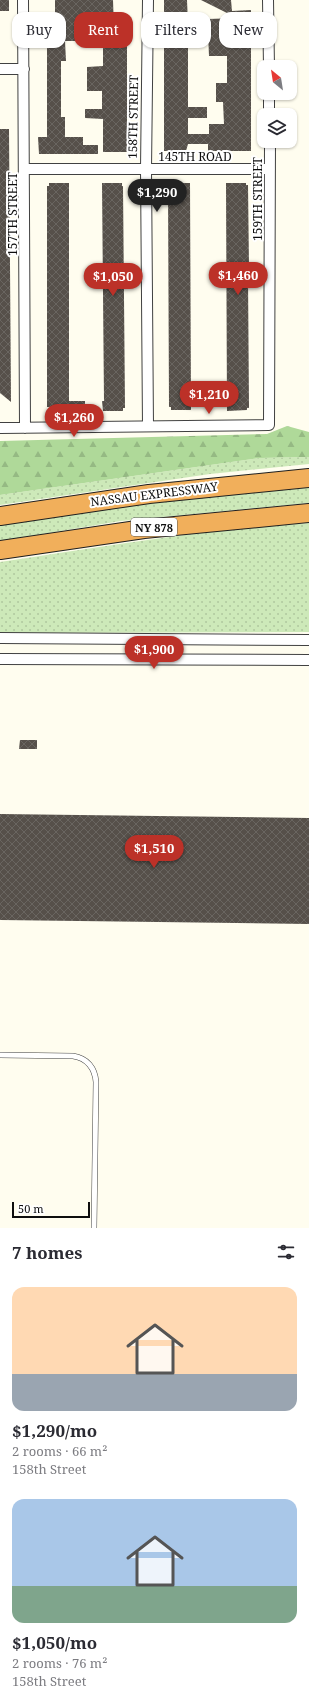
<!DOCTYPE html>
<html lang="en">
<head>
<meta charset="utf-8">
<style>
	body { margin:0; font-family:"Noto Serif",serif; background:#f2f2f3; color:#2b2b33; height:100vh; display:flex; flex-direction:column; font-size:15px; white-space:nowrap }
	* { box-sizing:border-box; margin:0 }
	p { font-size:13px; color:#7c7c81 }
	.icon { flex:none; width:22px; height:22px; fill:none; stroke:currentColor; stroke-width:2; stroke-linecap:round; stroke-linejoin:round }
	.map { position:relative; height:1228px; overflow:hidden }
	.drawer { display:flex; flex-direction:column; background:#fff; flex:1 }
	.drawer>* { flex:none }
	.hud { position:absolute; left:12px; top:12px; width:285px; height:36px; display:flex; gap:8px }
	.needle { width:26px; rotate:330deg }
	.buttons { position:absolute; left:257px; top:60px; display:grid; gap:8px }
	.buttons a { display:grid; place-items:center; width:40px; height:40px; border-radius:8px; background:#fff; box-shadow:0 1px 3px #0004; font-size:20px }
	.scale { position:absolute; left:12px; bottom:10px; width:78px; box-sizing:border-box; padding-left:4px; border:2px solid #0e0e0e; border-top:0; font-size:11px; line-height:14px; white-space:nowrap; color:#0e0e0e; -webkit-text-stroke:3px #fff; paint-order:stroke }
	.price { position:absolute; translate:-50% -34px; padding:0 9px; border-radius:14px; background:#bc3128; color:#fff; font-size:13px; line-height:26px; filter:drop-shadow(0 1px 2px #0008) }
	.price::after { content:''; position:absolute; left:50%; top:24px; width:12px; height:9px; margin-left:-6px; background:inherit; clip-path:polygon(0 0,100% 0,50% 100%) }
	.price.on { background:#222; color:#fff }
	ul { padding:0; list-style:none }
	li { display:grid; align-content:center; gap:8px; height:212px; padding:0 12px }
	li span { display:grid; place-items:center; height:124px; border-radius:12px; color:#555 }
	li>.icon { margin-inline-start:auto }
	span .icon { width:72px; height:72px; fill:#fffc; stroke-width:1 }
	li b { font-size:17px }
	h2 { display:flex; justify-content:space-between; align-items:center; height:48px; padding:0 12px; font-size:17px }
	.pill { padding:0 14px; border-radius:12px; background:#fff; box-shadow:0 1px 3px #0004; font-size:14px; line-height:36px }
	.pill.on { background:#bc3128; color:#fff }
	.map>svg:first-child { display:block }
</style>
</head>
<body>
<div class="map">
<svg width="309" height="1228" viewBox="0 0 309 1228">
	<defs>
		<pattern id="grass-dots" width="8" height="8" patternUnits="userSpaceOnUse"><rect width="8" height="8" fill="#cde9b9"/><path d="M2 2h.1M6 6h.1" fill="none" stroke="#afc79e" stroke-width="1.8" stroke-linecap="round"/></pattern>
		<pattern id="forest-firs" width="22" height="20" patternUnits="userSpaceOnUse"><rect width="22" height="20" fill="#afd999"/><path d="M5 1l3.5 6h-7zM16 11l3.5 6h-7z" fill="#95b983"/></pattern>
		<pattern id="building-cross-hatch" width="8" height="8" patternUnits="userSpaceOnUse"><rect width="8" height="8" fill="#56504a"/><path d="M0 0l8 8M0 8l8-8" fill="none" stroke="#696560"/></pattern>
	</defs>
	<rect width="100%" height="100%" fill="#fffdef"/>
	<path fill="url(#grass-dots)" d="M 309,457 L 309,464 L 210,474 L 0,505 L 0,495 L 260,458 Z
		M 309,486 L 309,503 L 121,521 L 0,541 L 0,523 L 91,508 Z
		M 309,523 L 309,632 L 0,633 L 0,562 C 103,547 206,529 309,523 Z"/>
	<path fill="url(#forest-firs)" d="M 287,426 L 309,432 L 309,457 L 260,458 L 0,495 L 0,441 L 267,434 Z"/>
	<path fill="url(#building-cross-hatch)" fill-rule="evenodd" d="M 0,0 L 9,0 L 9,11 L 0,11 Z
		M 55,0 L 113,0 L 114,29 L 126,29 L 127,32 L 127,152 L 103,152 L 103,119 L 85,118 L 85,109 L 102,109 L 102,91 L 87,91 L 87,67 L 103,66 L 103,40 L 102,28 L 84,28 L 84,41 L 65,41 L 66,61 L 61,61 L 61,117 L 65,117 L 65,137 L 83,137 L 83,145 L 98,145 L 98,154 L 39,154 L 38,137 L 47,137 L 47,46 L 55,46 Z
		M 164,0 L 187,0 L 188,24 L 208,23 L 208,19 L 237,18 L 201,0 L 231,0 L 232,11 L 251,10 L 251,151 L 208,151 L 208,144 L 188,144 L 186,151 L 164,151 ZM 208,33 L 209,56 L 227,56 L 227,83 L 216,83 L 216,102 L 223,102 L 224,124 L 209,124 L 209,134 L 188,134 L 188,118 L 207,118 L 207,107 L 188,107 L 188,34 Z
		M 0,129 L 9,129 L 11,402 L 0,393 Z
		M 49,183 L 69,183 L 69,401 L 85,401 L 85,412 L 50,411 L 50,407 L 47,407 L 47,186 L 49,186 Z
		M 102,183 L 122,183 L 122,186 L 123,186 L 125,408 L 123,408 L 123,411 L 103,411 L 102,401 L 104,401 Z
		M 170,183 L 190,183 L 191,410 L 171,410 L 171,407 L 169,407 L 168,185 L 170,185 Z
		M 226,183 L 246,183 L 246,185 L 248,185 L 249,267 L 251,267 L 251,277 L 248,277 L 249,408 L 247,408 L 247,410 L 227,411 Z
		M 20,740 L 37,740 L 37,749 L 19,749 Z
		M 0,814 L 309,818 L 309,924 L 0,920 Z"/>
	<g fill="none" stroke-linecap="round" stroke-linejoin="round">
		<defs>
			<path id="lane" d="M 0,1055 L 73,1056 C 87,1058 95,1068 96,1082 L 94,1228"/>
			<path id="street" d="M 23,0 L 25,428
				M 148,0 L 146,169 L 148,426
				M 268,0 L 269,67
				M 0,69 L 24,69
				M 269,93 L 269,115
				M 24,169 L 270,169
				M 0,428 L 269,425 L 270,141
				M 0,638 L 309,640
				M 0,659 L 309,660"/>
			<path id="highway" d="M 0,516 L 149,494 L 309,478
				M 0,550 L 144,529 L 309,513"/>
		</defs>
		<use href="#lane" stroke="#414141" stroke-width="6"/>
		<use href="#street" stroke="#414141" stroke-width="12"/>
		<use href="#highway" stroke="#1f1f1f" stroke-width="20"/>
		<use href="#lane" stroke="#fff" stroke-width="5"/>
		<use href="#street" stroke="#fff" stroke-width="10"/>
		<use href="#highway" stroke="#f1af5b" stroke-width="18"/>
	</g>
	<g text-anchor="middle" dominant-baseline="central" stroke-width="4" stroke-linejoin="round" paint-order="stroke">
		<rect fill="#fff" stroke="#565656" stroke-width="1" x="131" y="518" width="46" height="18" rx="3"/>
		<g font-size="11" font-weight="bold" fill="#0e0e0e">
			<text x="154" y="527">NY 878</text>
		</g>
		<g font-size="12" fill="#0e0e0e" stroke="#fff">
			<text transform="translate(133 117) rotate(-89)">158TH STREET</text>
			<text x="195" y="156">145TH ROAD</text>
			<text transform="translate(257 199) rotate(-90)">159TH STREET</text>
			<text transform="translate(12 214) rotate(-90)">157TH STREET</text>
			<text transform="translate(154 494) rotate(-7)">NASSAU EXPRESSWAY</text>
		</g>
	</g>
</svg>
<div class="buttons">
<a><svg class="needle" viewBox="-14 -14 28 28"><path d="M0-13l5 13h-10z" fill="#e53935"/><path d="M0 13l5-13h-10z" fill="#7c7c81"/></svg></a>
<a><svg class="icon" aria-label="layers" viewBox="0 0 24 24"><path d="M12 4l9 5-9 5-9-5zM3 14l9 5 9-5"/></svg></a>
</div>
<div class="scale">50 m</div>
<b class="price on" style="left:157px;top:213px">$1,290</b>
<b class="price" style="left:238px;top:296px">$1,460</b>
<b class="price" style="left:113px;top:297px">$1,050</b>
<b class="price" style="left:209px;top:415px">$1,210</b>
<b class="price" style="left:74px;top:438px">$1,260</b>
<b class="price" style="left:154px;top:670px">$1,900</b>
<b class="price" style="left:154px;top:869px">$1,510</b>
<div class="hud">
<a class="pill">Buy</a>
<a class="pill on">Rent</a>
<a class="pill">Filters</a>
<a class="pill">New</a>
</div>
</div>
<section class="drawer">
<h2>7 homes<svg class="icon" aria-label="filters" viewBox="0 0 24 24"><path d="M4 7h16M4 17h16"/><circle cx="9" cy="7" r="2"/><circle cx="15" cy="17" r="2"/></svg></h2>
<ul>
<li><span style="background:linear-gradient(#ffd9b3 70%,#9aa5b1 0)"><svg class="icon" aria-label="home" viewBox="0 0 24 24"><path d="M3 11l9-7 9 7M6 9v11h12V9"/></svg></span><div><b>$1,290/mo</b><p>2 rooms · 66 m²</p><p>158th Street</p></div></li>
<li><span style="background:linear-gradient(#a9c7e8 70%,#7fa58c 0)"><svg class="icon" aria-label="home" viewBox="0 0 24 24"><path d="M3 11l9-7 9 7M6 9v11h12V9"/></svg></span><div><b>$1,050/mo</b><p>2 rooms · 76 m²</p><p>158th Street</p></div></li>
</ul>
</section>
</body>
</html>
